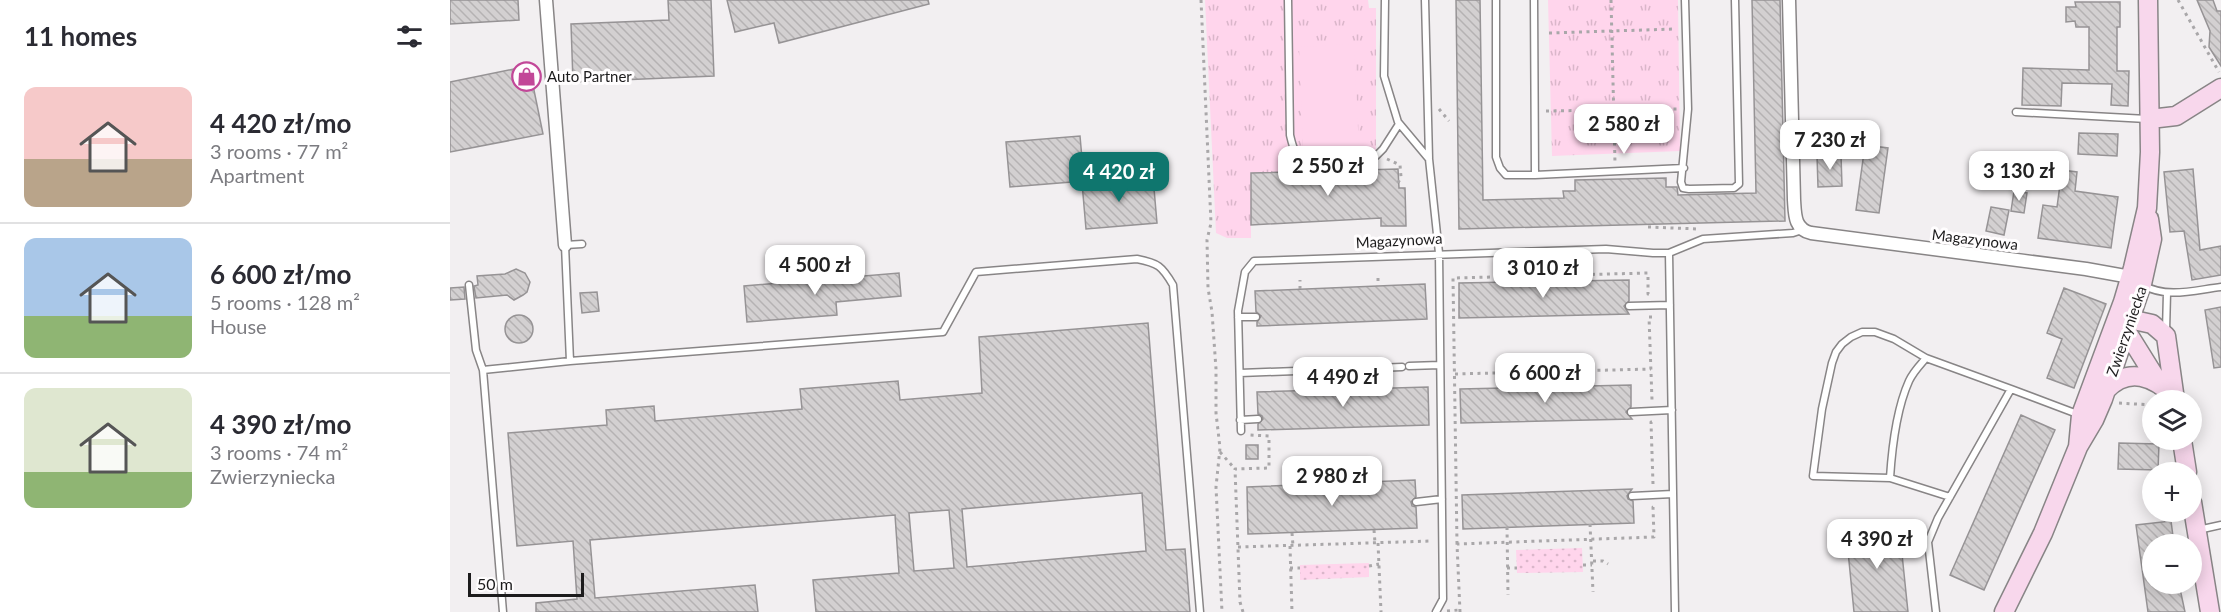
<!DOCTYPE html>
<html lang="en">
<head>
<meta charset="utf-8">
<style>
	body { margin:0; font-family:Lato,sans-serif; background:#f2f2f3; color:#2b2b33; height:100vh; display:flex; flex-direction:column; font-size:22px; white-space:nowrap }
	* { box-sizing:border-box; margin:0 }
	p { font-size:20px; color:#7c7c81 }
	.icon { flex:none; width:33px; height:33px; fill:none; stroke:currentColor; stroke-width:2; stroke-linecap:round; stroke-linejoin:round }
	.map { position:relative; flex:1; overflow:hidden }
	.drawer { display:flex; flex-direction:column; background:#fff; width:450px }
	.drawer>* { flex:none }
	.buttons { position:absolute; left:1692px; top:390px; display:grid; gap:12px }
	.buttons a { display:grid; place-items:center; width:60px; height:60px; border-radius:50%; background:#fff; box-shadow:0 3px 15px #0003; font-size:30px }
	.scale { position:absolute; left:18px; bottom:15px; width:116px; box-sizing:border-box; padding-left:6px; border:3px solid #1c1b1c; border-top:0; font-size:16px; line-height:21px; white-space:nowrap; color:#1c1b1c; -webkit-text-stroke:4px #fffdfe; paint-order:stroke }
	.price { position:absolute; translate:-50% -51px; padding:0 14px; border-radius:12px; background:#fff; color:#222; font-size:20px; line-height:39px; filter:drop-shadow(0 2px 3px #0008) }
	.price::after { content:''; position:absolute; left:50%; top:36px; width:18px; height:14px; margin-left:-9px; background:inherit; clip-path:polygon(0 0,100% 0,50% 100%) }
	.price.selected { background:#0f766e; color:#fff }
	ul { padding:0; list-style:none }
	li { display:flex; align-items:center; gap:18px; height:150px; padding:0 24px }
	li+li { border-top:2px solid #e1e1e2 }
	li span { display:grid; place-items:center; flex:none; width:168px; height:120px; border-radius:12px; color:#555 }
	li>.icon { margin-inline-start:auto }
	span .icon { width:72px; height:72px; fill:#fffc; stroke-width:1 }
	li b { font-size:26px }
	h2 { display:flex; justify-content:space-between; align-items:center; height:72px; padding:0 24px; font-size:26px }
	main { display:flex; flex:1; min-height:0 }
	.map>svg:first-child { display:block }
</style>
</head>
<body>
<main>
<section class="drawer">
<h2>11 homes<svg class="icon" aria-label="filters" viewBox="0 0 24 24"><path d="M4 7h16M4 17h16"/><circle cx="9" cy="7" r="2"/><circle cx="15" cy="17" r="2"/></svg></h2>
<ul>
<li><span style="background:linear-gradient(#f6c9c9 60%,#b9a48a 0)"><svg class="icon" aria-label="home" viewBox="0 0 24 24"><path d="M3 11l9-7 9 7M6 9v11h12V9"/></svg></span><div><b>4 420 zł/mo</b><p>3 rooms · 77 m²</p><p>Apartment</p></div></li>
<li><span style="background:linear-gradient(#a9c7e8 65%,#8fb573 0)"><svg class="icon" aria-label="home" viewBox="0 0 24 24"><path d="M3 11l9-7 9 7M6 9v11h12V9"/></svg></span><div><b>6 600 zł/mo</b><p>5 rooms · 128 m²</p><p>House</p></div></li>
<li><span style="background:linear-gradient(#dfe7d0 70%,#8fb573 0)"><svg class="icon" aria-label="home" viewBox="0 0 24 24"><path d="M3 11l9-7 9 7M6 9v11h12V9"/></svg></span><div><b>4 390 zł/mo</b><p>3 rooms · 74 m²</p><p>Zwierzyniecka</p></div></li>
</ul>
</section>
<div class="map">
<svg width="1771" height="612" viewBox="0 0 1771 612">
	<defs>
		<pattern id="grass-tufts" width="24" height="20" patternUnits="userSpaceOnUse" patternTransform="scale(1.5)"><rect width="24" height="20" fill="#ffd5ec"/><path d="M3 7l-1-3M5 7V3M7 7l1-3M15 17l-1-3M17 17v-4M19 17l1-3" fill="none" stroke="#dab6ca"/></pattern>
		<pattern id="park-dots" width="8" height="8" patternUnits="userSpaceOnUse" patternTransform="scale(1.5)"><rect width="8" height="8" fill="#ffd5ec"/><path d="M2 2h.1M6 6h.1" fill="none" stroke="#dab6ca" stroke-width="1.8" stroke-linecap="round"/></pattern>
		<pattern id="building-back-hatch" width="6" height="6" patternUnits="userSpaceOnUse" patternTransform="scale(1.5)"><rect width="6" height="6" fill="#d3d0d1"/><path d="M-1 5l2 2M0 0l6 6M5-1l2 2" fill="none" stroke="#b5b2b3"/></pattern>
	</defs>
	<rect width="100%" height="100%" fill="#f2eff1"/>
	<path fill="url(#grass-tufts)" d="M 755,0 L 918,0 L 919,8 L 926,8 L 926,146 L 924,170 L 801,173 L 801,238 L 777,238 L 766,233 Z
		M 1098,0 L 1228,0 L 1230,151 L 1102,156 Z"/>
	<path fill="url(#park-dots)" d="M 1132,548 L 1133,572 L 1067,573 L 1066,550 Z
		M 919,563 L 919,577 L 850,580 L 850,565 Z"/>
	<path fill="#ffd5ec" d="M 904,44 L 909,149 L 853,152 L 849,47 Z"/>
	<path fill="url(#building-back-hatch)" stroke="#969395" stroke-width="1.5" fill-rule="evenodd" d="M 0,0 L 68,0 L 69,20 L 0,24 Z
		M 218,0 L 261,0 L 264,76 L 123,82 L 121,24 L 219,20 Z
		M 277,0 L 478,0 L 479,4 L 329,43 L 324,23 L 285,32 Z
		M 1006,0 L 1030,0 L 1033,200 L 1114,198 L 1113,191 L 1125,191 L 1125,180 L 1216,178 L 1216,187 L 1227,187 L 1228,195 L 1306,193 L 1302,0 L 1330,0 L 1335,221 L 1009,229 Z
		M 1747,0 L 1763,0 L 1767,11 L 1771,11 L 1771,66 L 1759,47 L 1760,31 Z
		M 1625,2 L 1670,2 L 1670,27 L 1667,27 L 1667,71 L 1679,71 L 1678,106 L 1661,105 L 1662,84 L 1612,83 L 1611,106 L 1572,105 L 1573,68 L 1639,70 L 1639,27 L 1626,27 L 1625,21 L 1616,22 L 1616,7 L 1626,7 Z
		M 79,66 L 93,134 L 0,152 L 0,82 Z
		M 1629,133 L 1668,134 L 1667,156 L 1628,154 Z
		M 630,136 L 634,181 L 560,187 L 556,142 Z
		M 1415,145 L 1438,148 L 1429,213 L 1406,210 Z
		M 1391,155 L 1392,186 L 1368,187 L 1367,156 Z
		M 948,169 L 949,188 L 955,188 L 956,226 L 931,226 L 931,218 L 801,225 L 801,173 Z
		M 1743,169 L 1750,250 L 1771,246 L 1771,275 L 1742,280 L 1734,231 L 1720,232 L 1714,172 Z
		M 1612,170 L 1627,172 L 1625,191 L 1668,197 L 1661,248 L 1588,238 L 1593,205 L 1607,207 Z
		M 703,177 L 707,223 L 636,229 L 632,183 Z
		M 1564,191 L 1577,193 L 1574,213 L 1561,211 Z
		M 1541,207 L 1559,210 L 1554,235 L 1536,231 Z
		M 66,269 L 75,273 L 80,282 L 77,292 L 73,295 L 64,300 L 57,295 L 26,298 L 24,286 L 28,285 L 27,276 L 55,274 Z
		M 449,273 L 451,296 L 386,302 L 387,315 L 297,322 L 294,286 Z
		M 1179,280 L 1179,301 L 1174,306 L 1179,314 L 1009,318 L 1009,283 Z
		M 975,284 L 977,319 L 807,326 L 807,322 L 811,316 L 806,312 L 805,291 Z
		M 14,287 L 15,299 L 0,300 L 0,288 Z
		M 1614,288 L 1656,304 L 1624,388 L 1597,378 L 1612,339 L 1597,333 Z
		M 147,292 L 149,311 L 132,313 L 130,293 Z
		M 1771,307 L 1771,367 L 1764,368 L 1755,310 Z
		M55 329a14 14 0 1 1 28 0a14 14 0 1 1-28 0Z
		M 698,323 L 716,550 L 735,549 L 740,612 L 366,612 L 363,580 L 449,573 L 445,515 L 140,540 L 145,598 L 305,585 L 308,612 L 86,612 L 86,603 L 127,599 L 123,541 L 67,546 L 58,433 L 157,425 L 156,410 L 204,406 L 205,421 L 352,409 L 350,389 L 448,381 L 450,400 L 532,393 L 529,337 ZM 692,493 L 696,551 L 517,567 L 512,509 ZM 499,510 L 504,568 L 464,571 L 459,513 Z
		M 1181,385 L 1181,407 L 1176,412 L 1182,419 L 1011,423 L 1010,389 Z
		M 978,387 L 979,425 L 808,430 L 808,424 L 813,419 L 812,416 L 808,414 L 807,392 Z
		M 1571,415 L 1605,430 L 1534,590 L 1500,575 Z
		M 1669,443 L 1709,444 L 1708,470 L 1668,469 Z
		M 796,445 L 808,445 L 808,459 L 796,459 Z
		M 965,480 L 966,497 L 961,502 L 962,506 L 966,507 L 967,528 L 798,534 L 797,487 Z
		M 1182,489 L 1177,496 L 1178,499 L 1183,501 L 1184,523 L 1013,529 L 1012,495 Z
		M 1721,521 L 1724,544 L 1702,544 L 1702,584 L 1729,584 L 1735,612 L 1698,612 L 1686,525 Z
		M 1449,525 L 1458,612 L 1404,612 L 1396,531 Z"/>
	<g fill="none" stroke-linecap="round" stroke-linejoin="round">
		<defs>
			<path id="lane" d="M 838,0 L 840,135 C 843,148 844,154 857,160 L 926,156 L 933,149 L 949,124
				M 935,0 L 934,76 L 948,122 L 979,159 L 989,253 L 993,599 L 986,612
				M 975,0 L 979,158
				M 1046,0 L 1046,157 L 1050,168 L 1056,175 L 1085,175
				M 1084,0 L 1085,175 L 1234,168
				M 1235,0 L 1238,109 L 1231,182 L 1233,188 L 1239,189 L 1284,188 L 1289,184 L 1285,0
				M 1566,112 L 1697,119
				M 132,244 L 115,245 L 120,361 L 493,332 L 526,272 L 687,259 C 708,263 712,266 723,285 L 750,612
				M 1219,253 L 1225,611
				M 19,285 L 26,350 L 33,370 L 53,612
				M 1693,285 C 1717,299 1745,290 1771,287
				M 1179,306 L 1220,305
				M 788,317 L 806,317
				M 1716,331 L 1717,293
				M 959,366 L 990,365
				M 33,370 L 120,361
				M 790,373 L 952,367
				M 1181,412 L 1222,410
				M 790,420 L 808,419
				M 791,431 L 788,311 L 795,272 L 804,261 L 1156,249 L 1203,253 L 1219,253 L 1253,239 L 1343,233 L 1352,230
				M 1440,478 C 1442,447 1446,410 1459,381 C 1463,372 1470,365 1476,358
				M 1182,496 L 1223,494
				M 1500,497 L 1440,478 L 1363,476 L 1372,409 L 1382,363 L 1386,352 L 1392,344 L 1401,337 L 1412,332 L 1425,332 L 1444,339 L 1476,358 L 1561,389
				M 966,502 L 992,499
				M 1748,530 L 1771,525
				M 1486,612 L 1478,542 L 1488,518 L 1561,389 L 1630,415"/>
			<path id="street" d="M 96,0 L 115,245
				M 1339,0 L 1344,200 C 1345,214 1344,229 1361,233 L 1636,269 L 1675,276 L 1687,281"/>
			<path id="secondary" d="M 1700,119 L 1726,116 L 1771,88
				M 1670,317 L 1702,324 L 1716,336 L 1725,400
				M 1672,324 L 1710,385
				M 1656,390 C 1679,366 1704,377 1725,397
				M 1732,440 L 1737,472
				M 1628,447 L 1631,415 L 1673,302 L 1683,268 L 1697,208 L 1700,152 L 1698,0
				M 1742,502 L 1760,612
				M 1554,612 L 1593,533 L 1628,447 L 1644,420 L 1653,399 L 1692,284 L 1702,239 L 1699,219"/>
		</defs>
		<use href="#lane" stroke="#888586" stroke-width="9"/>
		<use href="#street" stroke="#888586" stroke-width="15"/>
		<use href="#secondary" stroke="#888586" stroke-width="21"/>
		<path stroke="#a9a7a9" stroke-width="3" stroke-dasharray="3 4.5" stroke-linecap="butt" d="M 751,0 L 761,223 L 757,240 L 758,288 L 762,312 L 766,369 L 766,413 L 770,448 L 766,487 L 772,612
			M 1161,0 L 1165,163
			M 1728,0 L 1769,72
			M 1099,33 L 1225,29
			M 989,109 L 999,121
			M 1096,111 L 1227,109
			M 937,159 L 950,165 L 951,177 L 948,183
			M 1198,227 L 1249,229
			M 928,278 L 928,286
			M 850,289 L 850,280
			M 1202,317 L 1199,317 L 1202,400
			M 1136,370 L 1137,386
			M 1052,373 L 1053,388
			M 1005,374 L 1201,369
			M 933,378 L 933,388
			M 850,380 L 850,390
			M 1669,403 L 1702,405
			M 770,452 L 785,469
			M 1203,484 L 1201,422 L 1204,422
			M 1140,524 L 1143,592
			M 1057,527 L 1058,595
			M 924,530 L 925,543
			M 842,533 L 843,546
			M 928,543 L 931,612
			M 1007,544 L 1003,278 L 1198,273 L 1198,294 L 1201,294
			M 840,546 L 842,612
			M 788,547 L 982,541
			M 1143,561 L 1153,561 L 1158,564
			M 1133,565 L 1142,565
			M 919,566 L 929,564
			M 840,568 L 850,568
			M 1057,568 L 1067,568
			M 997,611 L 1009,610
			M 793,612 L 790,602 L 785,469 L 819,468 L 819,436 L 800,435
			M 1010,612 L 1007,544 L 1204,537 L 1203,507 L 1205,506"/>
		<use href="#lane" stroke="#fff" stroke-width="6"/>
		<use href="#street" stroke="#fff" stroke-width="12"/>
		<use href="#secondary" stroke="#f8d7ec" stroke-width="18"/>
	</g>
	<defs>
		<symbol id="shop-ring" viewBox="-11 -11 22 22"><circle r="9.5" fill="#fffdfe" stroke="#c24798" stroke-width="1.5"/><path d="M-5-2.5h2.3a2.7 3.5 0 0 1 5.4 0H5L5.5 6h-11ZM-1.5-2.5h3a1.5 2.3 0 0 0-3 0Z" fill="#c24798"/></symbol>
	</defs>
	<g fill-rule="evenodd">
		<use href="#shop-ring" x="60" y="60" width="33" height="33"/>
	</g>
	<g text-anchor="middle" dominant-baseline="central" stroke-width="6" stroke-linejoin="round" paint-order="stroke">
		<g font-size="15" fill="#1c1b1c" stroke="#fffdfe" text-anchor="start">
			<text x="97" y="76">Auto Partner</text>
		</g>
		<g font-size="15" fill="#1c1b1c" stroke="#fffdfe">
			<text transform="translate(1525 239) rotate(7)">Magazynowa</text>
			<text transform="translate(949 240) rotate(-3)">Magazynowa</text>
			<text transform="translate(1676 331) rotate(-71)">Zwierzyniecka</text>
		</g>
	</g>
</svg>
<div class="buttons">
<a><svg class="icon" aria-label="layers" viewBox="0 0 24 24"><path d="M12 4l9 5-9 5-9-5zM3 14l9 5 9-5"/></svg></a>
<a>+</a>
<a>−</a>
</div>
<div class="scale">50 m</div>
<b class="price" style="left:1174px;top:155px">2 580 zł</b>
<b class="price" style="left:1380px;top:171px">7 230 zł</b>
<b class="price" style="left:878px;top:197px">2 550 zł</b>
<b class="price" style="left:1569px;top:202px">3 130 zł</b>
<b class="price selected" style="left:669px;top:203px">4 420 zł</b>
<b class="price" style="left:365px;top:296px">4 500 zł</b>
<b class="price" style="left:1093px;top:299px">3 010 zł</b>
<b class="price" style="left:1095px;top:404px">6 600 zł</b>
<b class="price" style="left:893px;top:408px">4 490 zł</b>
<b class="price" style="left:882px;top:507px">2 980 zł</b>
<b class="price" style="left:1427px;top:570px">4 390 zł</b>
</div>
</main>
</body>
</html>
